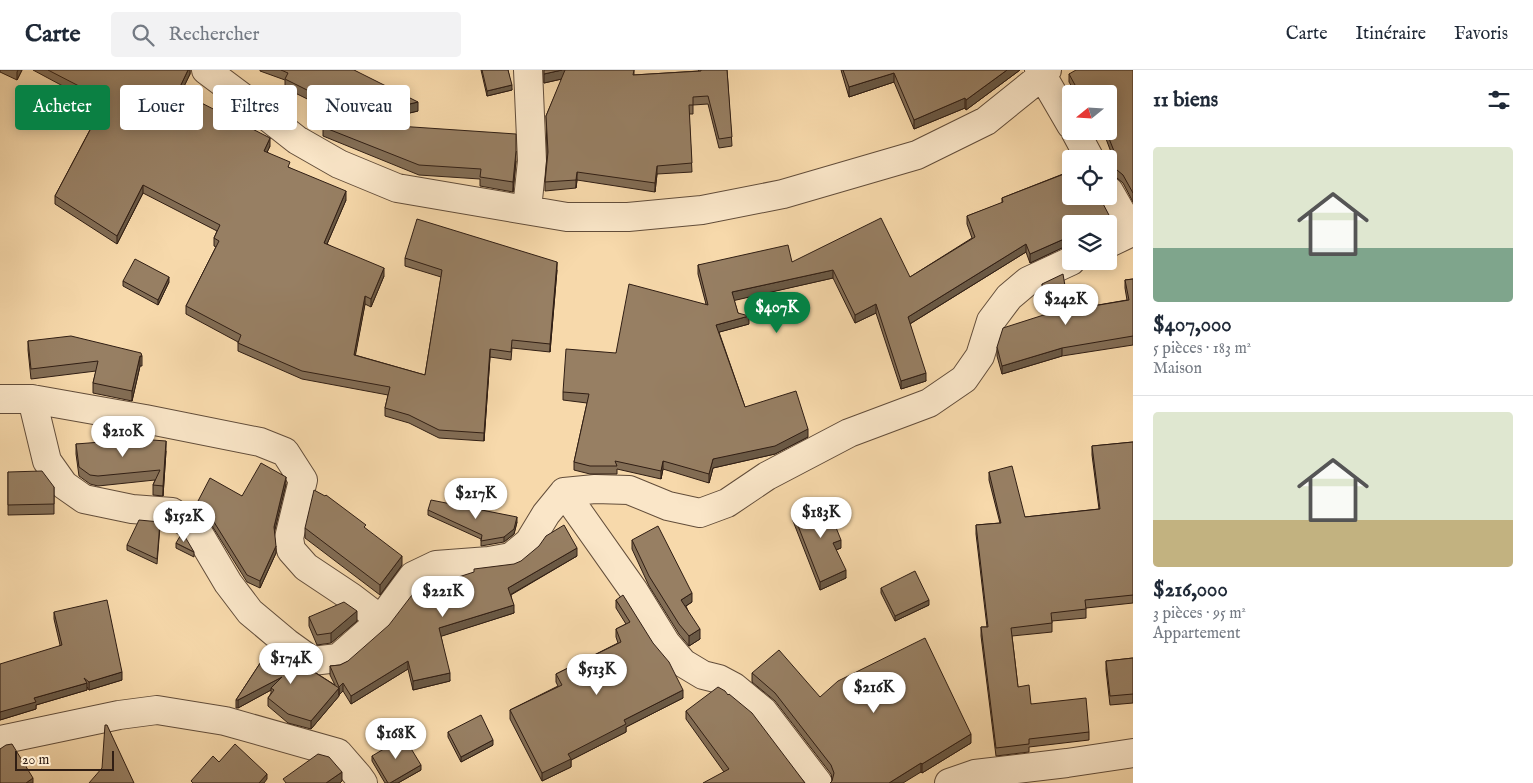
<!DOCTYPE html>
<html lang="fr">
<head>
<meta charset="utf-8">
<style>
	body { margin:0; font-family:"IM FELL English",serif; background:#f2f2f3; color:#1f2937; height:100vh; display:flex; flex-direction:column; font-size:19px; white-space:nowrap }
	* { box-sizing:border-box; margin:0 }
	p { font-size:16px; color:#747a83 }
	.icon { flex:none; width:28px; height:28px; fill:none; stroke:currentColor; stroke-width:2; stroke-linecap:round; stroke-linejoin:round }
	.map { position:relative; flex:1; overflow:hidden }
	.sheet { display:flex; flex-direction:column; background:#fff; width:400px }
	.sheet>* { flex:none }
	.top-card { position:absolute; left:15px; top:15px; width:475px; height:45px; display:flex; gap:10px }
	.needle { width:32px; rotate:252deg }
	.tools { position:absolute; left:1062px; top:15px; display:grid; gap:10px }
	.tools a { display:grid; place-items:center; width:55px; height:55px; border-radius:5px; background:#fff; box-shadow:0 2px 12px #0003; font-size:25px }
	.scale { position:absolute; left:15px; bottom:12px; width:99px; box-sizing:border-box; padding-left:5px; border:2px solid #301e14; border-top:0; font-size:14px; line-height:18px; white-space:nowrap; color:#301e14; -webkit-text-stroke:4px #fae6c8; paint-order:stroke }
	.price { position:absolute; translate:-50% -42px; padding:0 11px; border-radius:18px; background:#fff; color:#222; font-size:16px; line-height:32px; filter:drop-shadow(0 1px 2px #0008) }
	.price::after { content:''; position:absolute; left:50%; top:30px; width:15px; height:11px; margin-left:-8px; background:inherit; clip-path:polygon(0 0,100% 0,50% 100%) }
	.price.current { background:#0b8043; color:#fff }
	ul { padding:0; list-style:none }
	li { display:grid; align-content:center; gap:10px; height:265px; padding:0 20px }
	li+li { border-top:1px solid #e0e1e3 }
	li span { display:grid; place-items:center; height:155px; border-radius:5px; color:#555 }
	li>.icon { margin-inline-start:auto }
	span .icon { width:90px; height:90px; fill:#fffc; stroke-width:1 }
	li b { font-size:21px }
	h2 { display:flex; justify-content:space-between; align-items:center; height:60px; padding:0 20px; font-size:21px }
	.pill { padding:0 18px; border-radius:5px; background:#fff; box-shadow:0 2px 12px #0003; font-size:18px; line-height:45px }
	.pill.current { background:#0b8043; color:#fff }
	header { display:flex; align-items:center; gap:30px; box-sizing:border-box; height:70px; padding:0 25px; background:#fff; border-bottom:1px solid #e0e1e3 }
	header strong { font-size:24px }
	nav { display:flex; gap:28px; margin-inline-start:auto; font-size:18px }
	.search { width:350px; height:45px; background:#f2f2f3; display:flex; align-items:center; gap:12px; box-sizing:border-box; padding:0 18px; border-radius:5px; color:#747a83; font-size:19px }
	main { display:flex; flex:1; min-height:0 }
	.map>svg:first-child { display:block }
</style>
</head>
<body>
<header>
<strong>Carte</strong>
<div class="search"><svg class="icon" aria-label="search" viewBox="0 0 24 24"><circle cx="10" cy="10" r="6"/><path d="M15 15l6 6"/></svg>Rechercher</div>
<nav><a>Carte</a><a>Itinéraire</a><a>Favoris</a></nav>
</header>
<main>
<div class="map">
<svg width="1133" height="713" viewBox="0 0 1133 713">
	<rect width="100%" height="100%" fill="#f7d9ab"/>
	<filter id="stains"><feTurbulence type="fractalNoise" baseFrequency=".004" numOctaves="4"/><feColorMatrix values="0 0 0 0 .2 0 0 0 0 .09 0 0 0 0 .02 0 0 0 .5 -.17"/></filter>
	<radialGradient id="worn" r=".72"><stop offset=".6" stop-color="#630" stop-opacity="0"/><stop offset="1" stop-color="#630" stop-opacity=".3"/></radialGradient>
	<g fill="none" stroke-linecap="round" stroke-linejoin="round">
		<defs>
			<path id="minor" d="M 206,0 L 250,33 L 297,70 L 339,94 L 397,118 L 567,147 L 628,147 L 702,140 L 783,124 L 917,85 L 986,51 L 1043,5 L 1047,0
				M 1039,0 L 1071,55
				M 1075,61 L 1090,89
				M 1109,121 L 1133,163
				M 527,139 L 532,91 L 528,0
				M 1109,173 L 1132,162
				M 0,329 L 32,329 L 145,349 L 260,372 L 285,382 L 303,410 L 289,468 L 291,480 L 306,497 L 351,527 L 372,543 L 379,552
				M 32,329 L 47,391 L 64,415 L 84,429 L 132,439 L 172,442 L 196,459 L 228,513 L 250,542 L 287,573 L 312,591 L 338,588 L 379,552 L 413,506 L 436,495 L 489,491 L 511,487 L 529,472 L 546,444 L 564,422 L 595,419 L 629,420 L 668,436 L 700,443 L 727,433 L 767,406 L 849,363 L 929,333 L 964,309 L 980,286 L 991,251 L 1009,227 L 1028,211 L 1071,191
				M 564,422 L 634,521 L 666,573 L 683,593 L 703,605 L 719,609 L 734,617 L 763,641 L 818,713
				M 0,670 L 119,645 L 157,640 L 225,651 L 338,683 L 358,706 L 363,713"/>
			<path id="tertiary" d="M 949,713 L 975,704 L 1067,693 L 1133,683"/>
		</defs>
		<use href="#minor" stroke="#624d3a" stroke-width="30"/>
		<use href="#tertiary" stroke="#624d3a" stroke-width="30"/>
		<use href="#minor" stroke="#fae6c8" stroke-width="28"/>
		<use href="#tertiary" stroke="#fae6c8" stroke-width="28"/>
	</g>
	<path fill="#826d55" stroke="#301e14" d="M 0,0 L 22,0 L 17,10 L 0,2 Z
		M 33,0 L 190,0 L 190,4 L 181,22 L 270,76 L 267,82 L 290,98 L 346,130 L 327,174 L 384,206 L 371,237 L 365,234 L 355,285 L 425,305 L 441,207 L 405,196 L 405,188 L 557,200 L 550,282 L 512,278 L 511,290 L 490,287 L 484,371 L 439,368 L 409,353 L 385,346 L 385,338 L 388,325 L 302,309 L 238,281 L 238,272 L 186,244 L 186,236 L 216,177 L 214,176 L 214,168 L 217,161 L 143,123 L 117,174 L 55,134 L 55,126 L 102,37 Z
		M 260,0 L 354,0 L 418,41 L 363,54 L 516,91 L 513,122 L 480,116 L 480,109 L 419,105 L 323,66 L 323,57 L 356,53 L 285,18 L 285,10 L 260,1 Z
		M 481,0 L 508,0 L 512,20 L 487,26 Z
		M 544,0 L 634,0 L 634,5 L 699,1 L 698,0 L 727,0 L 732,76 L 719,78 L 708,34 L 693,35 L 693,44 L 689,44 L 692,102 L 657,104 L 655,122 L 577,110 L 576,118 L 545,121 L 545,112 L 547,84 L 546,46 L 562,9 L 544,13 Z
		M 841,0 L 1020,0 L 966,40 L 965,38 L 914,59 L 894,12 L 849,27 Z
		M 1133,0 L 1133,132 L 1123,113 L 1117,108 L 1109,105 L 1109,89 L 1111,82 L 1103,61 L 1109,61 L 1109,24 L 1076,24 L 1069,12 L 1069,4 Z
		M 1063,102 L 1110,155 L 1071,154 L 1071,176 L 1064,177 L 1030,193 L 1026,182 L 910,254 L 926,311 L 901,319 L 876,243 L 855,253 L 833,208 L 734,230 L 738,243 L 749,254 L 719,262 L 745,337 L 808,367 L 775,384 L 713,398 L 709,413 L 663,399 L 661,409 L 617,399 L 617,404 L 590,404 L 574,400 L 574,392 L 587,333 L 563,330 L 563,322 L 616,283 L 706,234 L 698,204 L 698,195 L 792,192 L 910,207 L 972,168 L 967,154 L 967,146 L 1002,133 L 1002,128 L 1063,104 Z
		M 1133,209 L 1133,275 L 1062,286 L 1002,304 L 997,286 L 997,277 L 1050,243 L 1042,222 L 1042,214 L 1069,240 L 1127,230 L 1125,218 L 1125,210 Z
		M 123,211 L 169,212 L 158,235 L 123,216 Z
		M 28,271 L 142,286 L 142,296 L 140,296 L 132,331 L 93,323 L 93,313 L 96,301 L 31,309 L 28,280 Z
		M 1133,372 L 1133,533 L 1086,538 L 1086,548 L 1052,551 L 1052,562 L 1012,566 L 1018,617 L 1031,634 L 1089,662 L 1089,670 L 1029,677 L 1029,682 L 996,686 L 981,566 L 981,557 L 987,557 L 976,464 L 976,455 L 1000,453 L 989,410 L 989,402 L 1025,447 L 1099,439 L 1092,385 L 1092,376 Z
		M 76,374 L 166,381 L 163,426 L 153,425 L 153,415 L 155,410 L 98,416 L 90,414 L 79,406 L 76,384 Z
		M 8,402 L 54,417 L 54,444 L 8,445 Z
		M 286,414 L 274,462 L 276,483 L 260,518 L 247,512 L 209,451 L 197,440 L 197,433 L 242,426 Z
		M 428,440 L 517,452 L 514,464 L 504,472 L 481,476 L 481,469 L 428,445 Z
		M 793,443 L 841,478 L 836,480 L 846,508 L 820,520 L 793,451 Z
		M 160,457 L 157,494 L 127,480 L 127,475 Z
		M 305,458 L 366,459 L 402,495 L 380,525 L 305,468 Z
		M 632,470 L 692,532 L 686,536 L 700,569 L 689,576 L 679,564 L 649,516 L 632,479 Z
		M 176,473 L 194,482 L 194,487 L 176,478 Z
		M 577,486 L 511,525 L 514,543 L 441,566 L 450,611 L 413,620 L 408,599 L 351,634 L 343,621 L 339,625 L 339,624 L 339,626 L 311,659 L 288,653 L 268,636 L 268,628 L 271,623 L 271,620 L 238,638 L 236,638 L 236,630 L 272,575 L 335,615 L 330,605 L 330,596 L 340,595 Z
		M 881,518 L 929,535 L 895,551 L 881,523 Z
		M 616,530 L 683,628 L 626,657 L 626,662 L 571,690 L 571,697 L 542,711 L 510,649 L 510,640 L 558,616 L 556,612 L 556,604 L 618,573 L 616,567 L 616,559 L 626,554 L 616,538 Z
		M 54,542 L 122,610 L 89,620 L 87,617 L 87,620 L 36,635 L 36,639 L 0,650 L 60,575 L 54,549 Z
		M 309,547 L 357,551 L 331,573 L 317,575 L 309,556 Z
		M 1133,588 L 1133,633 L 1110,635 L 1106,600 L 1106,591 Z
		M 752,603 L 820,627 L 971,673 L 922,703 L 921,702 L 832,711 L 832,709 L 831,704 L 775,631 L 752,612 Z
		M 728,625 L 805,713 L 724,702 L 686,649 L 686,641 Z
		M 448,662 L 493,675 L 461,692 L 448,667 Z
		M 372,686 L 421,700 L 398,713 L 385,713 L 372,691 Z"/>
	<path fill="#6a5945" stroke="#301e14" d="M 18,0 L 22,0 L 17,10 L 17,2 Z
		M 188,0 L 190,0 L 190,4 L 178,29 L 178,21 Z
		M 562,0 L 566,0 L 566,8 L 544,13 L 544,4 Z
		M 1007,0 L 1020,0 L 966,40 L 966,30 Z
		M 894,3 L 894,12 L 849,27 L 849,17 Z
		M 512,15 L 512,20 L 487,26 L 487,21 Z
		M 965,28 L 965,38 L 914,59 L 914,50 Z
		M 418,32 L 418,41 L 359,55 L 359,46 Z
		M 270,68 L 270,76 L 264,89 L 264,81 Z
		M 516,81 L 516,91 L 513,122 L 513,112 Z
		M 657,96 L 657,104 L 655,122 L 655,113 Z
		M 577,102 L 577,110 L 576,118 L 576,110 Z
		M 143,115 L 143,123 L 117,174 L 117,166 Z
		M 346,121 L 346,130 L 324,181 L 324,173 Z
		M 1110,147 L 1110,155 L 1109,156 L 1109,154 L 1099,154 Z
		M 1064,169 L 1064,177 L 1030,193 L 1030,184 Z
		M 1026,174 L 1026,182 L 908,255 L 908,247 Z
		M 557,192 L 557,200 L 550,282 L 550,274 Z
		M 384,198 L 384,206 L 371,237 L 371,229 Z
		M 833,200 L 833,208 L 732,231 L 732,222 Z
		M 169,207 L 169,212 L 158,235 L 158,230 Z
		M 365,226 L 365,234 L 354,293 L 354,285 Z
		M 876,234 L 876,243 L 855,253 L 855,245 Z
		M 749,246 L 749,254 L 716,263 L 716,255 Z
		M 1062,278 L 1062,286 L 1002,304 L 1002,296 Z
		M 490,279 L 490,287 L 484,371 L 484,363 Z
		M 140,286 L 140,296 L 132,331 L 132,321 Z
		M 926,303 L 926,311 L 901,319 L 901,311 Z
		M 808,359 L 808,367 L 775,384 L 713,398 L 709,413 L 709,404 L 713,389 Z
		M 166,371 L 166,381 L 163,426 L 163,416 Z
		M 663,391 L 663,399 L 661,409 L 661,401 Z
		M 286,407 L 286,414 L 274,464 L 274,457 Z
		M 517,447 L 517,452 L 514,464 L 504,472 L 504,467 Z
		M 841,470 L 841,478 L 833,481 L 833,473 Z
		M 276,476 L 276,483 L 260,518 L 260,511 Z
		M 577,478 L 577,486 L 508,526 L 508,518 Z
		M 402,486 L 402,495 L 380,525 L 380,515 Z
		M 846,500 L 846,508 L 820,520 L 820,512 Z
		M 692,523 L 692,532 L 681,539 L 681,530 Z
		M 929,530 L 929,535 L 895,551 L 895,546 Z
		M 514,535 L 514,543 L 439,567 L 439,558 Z
		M 357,541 L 357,551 L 331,573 L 331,563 Z
		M 700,559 L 700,569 L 689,576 L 689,566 Z
		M 408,591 L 408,599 L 351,634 L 351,626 Z
		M 122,602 L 122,610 L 89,620 L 89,612 Z
		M 450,603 L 450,611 L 413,620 L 413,611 Z
		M 282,607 L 271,618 L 271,620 L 238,638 L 238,630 Z
		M 87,613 L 87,620 L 36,635 L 36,639 L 0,650 L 0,642 L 34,628 Z
		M 343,613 L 343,621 L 339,625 L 339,617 Z
		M 339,618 L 339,626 L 311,659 L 311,651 Z
		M 683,620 L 683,628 L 626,657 L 626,662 L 571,690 L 571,697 L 542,711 L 542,703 L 568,684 L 624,650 Z
		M 971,664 L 971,673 L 922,703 L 922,694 Z
		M 493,670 L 493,675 L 461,692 L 461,687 Z
		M 921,693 L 921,702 L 903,713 L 889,713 Z
		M 421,695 L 421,700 L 398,713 L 390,713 Z
		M 342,702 L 342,711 L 340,713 L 326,713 Z
		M 267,704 L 267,709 L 264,713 L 259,713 Z
		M 33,708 L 33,713 L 26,713 Z"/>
	<path fill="#977f63" stroke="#301e14" d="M 48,0 L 188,0 L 178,21 L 270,68 L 264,81 L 290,92 L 288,97 L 346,121 L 324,173 L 384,198 L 371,229 L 365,226 L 354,285 L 425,305 L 442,200 L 405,188 L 417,149 L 557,192 L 550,274 L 512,270 L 511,282 L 490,279 L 484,363 L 439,360 L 409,345 L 385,338 L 390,317 L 302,301 L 238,273 L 241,265 L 186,236 L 219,171 L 214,168 L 220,155 L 143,115 L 117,166 L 55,126 L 106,30 Z
		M 281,0 L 354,0 L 418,32 L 359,46 L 285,9 L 288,3 Z
		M 482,0 L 508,0 L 512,15 L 487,21 Z
		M 544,0 L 562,0 L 544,4 Z
		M 565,0 L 634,0 L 633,5 L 701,1 L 701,0 L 727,0 L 732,67 L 719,69 L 708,26 L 693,27 L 693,35 L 689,35 L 692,93 L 657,96 L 655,113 L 577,102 L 576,110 L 545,112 L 548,82 L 546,46 Z
		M 843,0 L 1007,0 L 966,30 L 965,28 L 914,50 L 894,3 L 849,17 Z
		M 1076,0 L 1133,0 L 1133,123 L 1123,105 L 1117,100 L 1109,97 L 1109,89 L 1103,89 L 1105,85 L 1114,81 L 1106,61 L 1109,61 L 1109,24 L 1080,24 L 1069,4 Z
		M 324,51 L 516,64 L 516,81 L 513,112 L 480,107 L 481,99 L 419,95 L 323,57 Z
		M 1071,99 L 1071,126 L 1099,126 L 1110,147 L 1099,154 L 1071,154 L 1071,167 L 1064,169 L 1030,184 L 1026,174 L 908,247 L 926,303 L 901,311 L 876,234 L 855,245 L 833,200 L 732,222 L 738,243 L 749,246 L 716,255 L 745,337 L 796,321 L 808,359 L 775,376 L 713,389 L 709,404 L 663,391 L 661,401 L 615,391 L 617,396 L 590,396 L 574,392 L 589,324 L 563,322 L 566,279 L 616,283 L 629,214 L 708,235 L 698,195 L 788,175 L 792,192 L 881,148 L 910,207 L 975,167 L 967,146 L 1003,132 L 1002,128 L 1064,104 L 1063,102 Z
		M 135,189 L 169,207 L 158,230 L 123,211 Z
		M 1063,204 L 1069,240 L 1129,230 L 1125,210 L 1133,209 L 1133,266 L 1062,278 L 1002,296 L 997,277 L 1003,258 L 1053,242 L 1042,214 Z
		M 71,266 L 141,283 L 142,286 L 140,286 L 132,321 L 93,313 L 98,291 L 31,299 L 28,271 Z
		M 139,369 L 166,371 L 163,416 L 153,415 L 160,400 L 98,406 L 90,405 L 79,397 L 76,374 Z
		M 1133,372 L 1133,525 L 1085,530 L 1086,539 L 1051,543 L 1052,553 L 1011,558 L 1018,617 L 1029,615 L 1031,634 L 1086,628 L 1089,662 L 1029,669 L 1029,674 L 996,678 L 981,557 L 988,557 L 976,455 L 1001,453 L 989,402 L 1012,396 L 1025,447 L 1100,439 L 1092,376 Z
		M 261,393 L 286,407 L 274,457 L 276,476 L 260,511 L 247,505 L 209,444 L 197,433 L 210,408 L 242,426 Z
		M 42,401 L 54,417 L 54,434 L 8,435 L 8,402 Z
		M 314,420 L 325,426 L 326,425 L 366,455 L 364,457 L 402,486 L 380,515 L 305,458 Z
		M 431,430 L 517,447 L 514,459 L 504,467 L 481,471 L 482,465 L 428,440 Z
		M 825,430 L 841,470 L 833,473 L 846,500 L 820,512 L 793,443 Z
		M 139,450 L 160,452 L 157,489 L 127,475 Z
		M 564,455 L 577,478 L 508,518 L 514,535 L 439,558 L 450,603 L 413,611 L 408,591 L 351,626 L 343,613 L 339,617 L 330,596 L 340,595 L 348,591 L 389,555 L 415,521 L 474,502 L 474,499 L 514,494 L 521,491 L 539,476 L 546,466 Z
		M 658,456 L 692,523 L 681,530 L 700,559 L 689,566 L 679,554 L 649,506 L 632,470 Z
		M 182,463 L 184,465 L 194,482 L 176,473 Z
		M 915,501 L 929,530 L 895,546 L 881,518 Z
		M 623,525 L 653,573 L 669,592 L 683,620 L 624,650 L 626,654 L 568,684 L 571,689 L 542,703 L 510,640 L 562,615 L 556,604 L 621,572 L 616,559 L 630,552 L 616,530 Z
		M 107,530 L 122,602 L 89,612 L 84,608 L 87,613 L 34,628 L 36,632 L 0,642 L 0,594 L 62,575 L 54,542 Z
		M 344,532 L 357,541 L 331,563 L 317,565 L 309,547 Z
		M 925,568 L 971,664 L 922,694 L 921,693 L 889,713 L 830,713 L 832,711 L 834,703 L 831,695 L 775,623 L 752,603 L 779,580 L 820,627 L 838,611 Z
		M 272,575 L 339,618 L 311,651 L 288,644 L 268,628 L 274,620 L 271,618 L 282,607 L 238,630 L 236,630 Z
		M 1133,588 L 1133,624 L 1110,626 L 1106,591 Z
		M 718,617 L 725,621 L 728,625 L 729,624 L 752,643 L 805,713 L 703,713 L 729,699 L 686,641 Z
		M 481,645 L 493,670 L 461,687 L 448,662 Z
		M 105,655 L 107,655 L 134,713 L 89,713 L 102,698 Z
		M 404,667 L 421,695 L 390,713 L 388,713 L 372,686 Z
		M 12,674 L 33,708 L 26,713 L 0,713 L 0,679 L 6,675 Z
		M 235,674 L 267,704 L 259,713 L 193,713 L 191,711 L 213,686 L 219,692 Z
		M 318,684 L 329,687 L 342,702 L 326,713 L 286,713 L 283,709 Z"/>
	<rect width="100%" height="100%" filter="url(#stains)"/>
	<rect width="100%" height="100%" fill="url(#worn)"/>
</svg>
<div class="tools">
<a><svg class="needle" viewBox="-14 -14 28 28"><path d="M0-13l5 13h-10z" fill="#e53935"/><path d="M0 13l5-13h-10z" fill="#747a83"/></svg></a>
<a><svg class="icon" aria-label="locate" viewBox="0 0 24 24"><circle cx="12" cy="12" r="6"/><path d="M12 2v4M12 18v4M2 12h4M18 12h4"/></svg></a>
<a><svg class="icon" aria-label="layers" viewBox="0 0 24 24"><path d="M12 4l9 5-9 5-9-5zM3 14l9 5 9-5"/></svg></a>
</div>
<div class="scale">20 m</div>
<b class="price" style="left:1066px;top:256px">$242K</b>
<b class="price current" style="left:777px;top:264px">$407K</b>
<b class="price" style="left:123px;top:388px">$210K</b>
<b class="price" style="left:476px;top:450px">$217K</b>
<b class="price" style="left:821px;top:469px">$183K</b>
<b class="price" style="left:184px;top:473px">$152K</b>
<b class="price" style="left:443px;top:548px">$221K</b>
<b class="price" style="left:291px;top:615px">$174K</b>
<b class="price" style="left:597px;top:626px">$513K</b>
<b class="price" style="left:874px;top:644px">$216K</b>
<b class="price" style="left:396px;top:690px">$168K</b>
<div class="top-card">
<a class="pill current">Acheter</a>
<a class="pill">Louer</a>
<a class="pill">Filtres</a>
<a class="pill">Nouveau</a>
</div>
</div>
<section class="sheet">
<h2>11 biens<svg class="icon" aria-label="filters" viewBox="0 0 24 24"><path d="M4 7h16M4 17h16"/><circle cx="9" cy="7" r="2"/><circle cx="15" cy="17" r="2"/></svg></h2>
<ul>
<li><span style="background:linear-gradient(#dfe7d0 65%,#7fa58c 0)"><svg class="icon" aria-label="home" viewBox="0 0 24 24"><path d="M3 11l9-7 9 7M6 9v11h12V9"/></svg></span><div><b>$407,000</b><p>5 pièces · 183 m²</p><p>Maison</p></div></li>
<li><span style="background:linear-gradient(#dfe7d0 70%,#c2b280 0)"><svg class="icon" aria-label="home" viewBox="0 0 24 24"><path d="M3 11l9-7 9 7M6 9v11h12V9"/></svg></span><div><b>$216,000</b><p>3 pièces · 95 m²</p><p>Appartement</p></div></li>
</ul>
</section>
</main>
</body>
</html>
